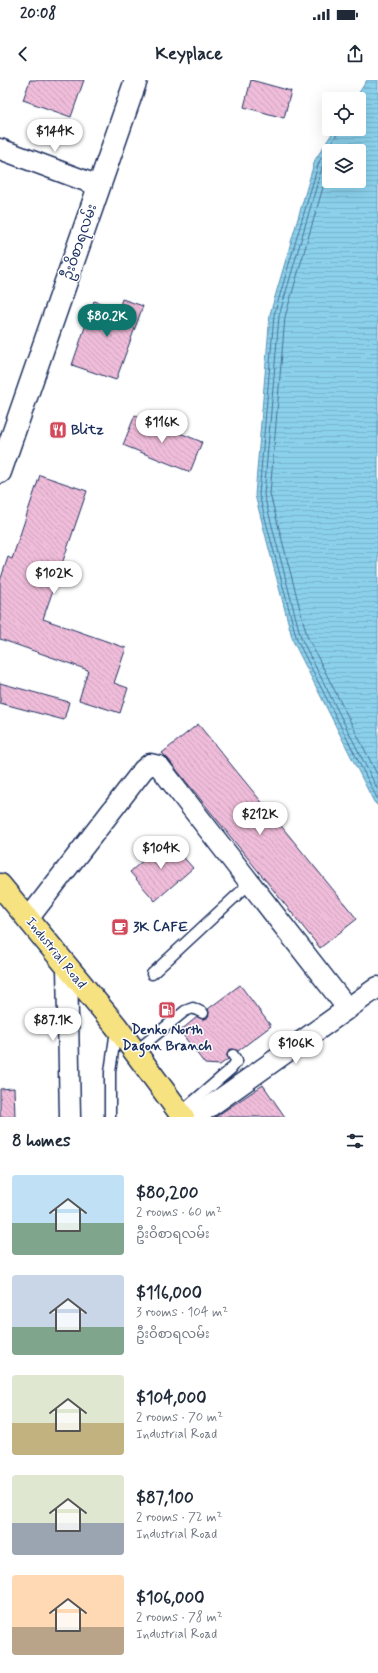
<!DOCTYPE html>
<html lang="en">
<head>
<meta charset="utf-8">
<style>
	body { margin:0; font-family:Mynerve,"Noto Sans Myanmar",sans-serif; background:#f2f2f3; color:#1f2937; height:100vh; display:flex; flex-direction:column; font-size:15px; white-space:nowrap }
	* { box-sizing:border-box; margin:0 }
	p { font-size:13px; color:#747a83 }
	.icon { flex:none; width:22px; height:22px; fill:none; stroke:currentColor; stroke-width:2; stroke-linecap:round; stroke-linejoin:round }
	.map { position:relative; height:1037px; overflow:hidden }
	.panel { display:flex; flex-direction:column; background:#fff; flex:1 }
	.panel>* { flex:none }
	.controls { position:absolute; left:322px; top:12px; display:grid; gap:8px }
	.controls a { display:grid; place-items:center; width:44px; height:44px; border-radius:4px; background:#fff; box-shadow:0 4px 16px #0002; font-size:20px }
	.price { position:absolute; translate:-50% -34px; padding:0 9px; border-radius:14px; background:#fff; color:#222; font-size:13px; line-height:26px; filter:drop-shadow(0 1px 2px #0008) }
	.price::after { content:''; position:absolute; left:50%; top:24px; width:12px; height:9px; margin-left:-6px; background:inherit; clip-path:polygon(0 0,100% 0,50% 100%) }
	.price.selected { background:#0f766e; color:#fff }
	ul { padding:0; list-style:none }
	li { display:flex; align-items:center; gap:12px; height:100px; padding:0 12px }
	li span { display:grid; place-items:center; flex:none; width:112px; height:80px; border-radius:4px; color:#555 }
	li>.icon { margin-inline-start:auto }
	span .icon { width:48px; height:48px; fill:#fffc; stroke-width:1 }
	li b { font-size:17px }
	h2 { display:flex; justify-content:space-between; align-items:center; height:48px; padding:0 12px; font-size:17px }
	.status { display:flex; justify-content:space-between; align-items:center; height:28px; padding:0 20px; background:#fff; direction:ltr }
	.status svg { height:11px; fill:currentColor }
	header { display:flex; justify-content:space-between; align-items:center; height:52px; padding:0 12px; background:#fff; font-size:18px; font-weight:700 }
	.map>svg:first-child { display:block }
</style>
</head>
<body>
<div class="status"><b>20:08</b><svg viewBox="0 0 49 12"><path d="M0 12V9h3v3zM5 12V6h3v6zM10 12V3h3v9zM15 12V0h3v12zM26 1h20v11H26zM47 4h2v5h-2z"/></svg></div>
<header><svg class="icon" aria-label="back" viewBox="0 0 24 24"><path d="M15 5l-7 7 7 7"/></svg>Keyplace<svg class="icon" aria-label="share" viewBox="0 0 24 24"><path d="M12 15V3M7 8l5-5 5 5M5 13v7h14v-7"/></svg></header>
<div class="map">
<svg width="378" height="1037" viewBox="0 0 378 1037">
	<defs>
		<pattern id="water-rules" width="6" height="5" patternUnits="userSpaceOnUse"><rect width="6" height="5" fill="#8bd1ec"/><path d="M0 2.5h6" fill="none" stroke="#77b4cd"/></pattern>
		<pattern id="building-back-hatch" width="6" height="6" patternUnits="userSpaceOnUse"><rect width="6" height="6" fill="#efbcd9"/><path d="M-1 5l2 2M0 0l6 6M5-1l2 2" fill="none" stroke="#cca2bd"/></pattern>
	</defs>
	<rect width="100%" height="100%" fill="#fff"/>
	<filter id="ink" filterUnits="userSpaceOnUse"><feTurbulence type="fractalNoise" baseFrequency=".025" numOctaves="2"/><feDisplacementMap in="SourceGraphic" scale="8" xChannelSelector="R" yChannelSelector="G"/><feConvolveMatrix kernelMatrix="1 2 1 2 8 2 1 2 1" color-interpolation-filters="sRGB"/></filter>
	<g filter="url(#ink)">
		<path fill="url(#water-rules)" stroke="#5e90b3" fill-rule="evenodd" d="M 367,0 L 378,0 L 378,726 L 374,722 L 293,561 L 255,415 L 270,234 L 315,80 L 335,49 L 359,49 L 359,19 L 355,19 ZM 329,71 L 359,71 L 359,101 L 329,101 Z"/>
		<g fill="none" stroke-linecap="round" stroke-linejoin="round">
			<path stroke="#487097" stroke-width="1" d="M 339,49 L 338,53 L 319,82 L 274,235 L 259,415 L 297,560 L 378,720
				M 329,76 L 323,84 L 279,236 L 264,415 L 301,558 L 378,710
				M 329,87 L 285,237 L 270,414 L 307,556 L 378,696"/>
		</g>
		<path fill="url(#building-back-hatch)" stroke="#1b2f5e" d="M 30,0 L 84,0 L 71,37 L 23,20 Z
			M 251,0 L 291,11 L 284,38 L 244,27 Z
			M 122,219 L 143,226 L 116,300 L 72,285 L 94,221 L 119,229 Z
			M 135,335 L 202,362 L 190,392 L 123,365 Z
			M 40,395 L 87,411 L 43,539 L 126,568 L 114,603 L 128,608 L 120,633 L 79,620 L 88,590 L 0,559 L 0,501 L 8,477 L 12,479 Z
			M 0,603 L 69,622 L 64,640 L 0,623 Z
			M 198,644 L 357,839 L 320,868 L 168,679 L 162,673 Z
			M 167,759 L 193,788 L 155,821 L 130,792 Z
			M 240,905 L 271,946 L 238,971 L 233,969 L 229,970 L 227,975 L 228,979 L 220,985 L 205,984 L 180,951 L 197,937 L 203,939 L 207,938 L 209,933 L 208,929 Z
			M 263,1005 L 285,1037 L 215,1037 Z
			M 14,1008 L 15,1037 L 0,1037 L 0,1009 Z"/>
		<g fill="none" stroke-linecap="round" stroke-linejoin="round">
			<defs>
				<path id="lane" d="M 152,894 L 249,804
					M 136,971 L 185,931 L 193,928 L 203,933
					M 180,1033 L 231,989 L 237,981 L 233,975
					M 110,1037 L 110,992 L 116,950"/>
				<path id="street" d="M 0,69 L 99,106
					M 28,839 L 143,690 L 150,684 L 159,686 L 348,929
					M 67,887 L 70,1037
					M 195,1037 L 378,907"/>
				<path id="secondary" d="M 0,392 L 136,0"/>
				<path id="primary" d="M 0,805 L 116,946 L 183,1037"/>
			</defs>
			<use href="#lane" stroke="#1b2f5e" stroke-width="13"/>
			<use href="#street" stroke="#1b2f5e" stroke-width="23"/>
			<use href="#secondary" stroke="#1b2f5e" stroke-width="25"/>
			<use href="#primary" stroke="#1b2f5e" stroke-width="25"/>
			<use href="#lane" stroke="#fff" stroke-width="10"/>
			<use href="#street" stroke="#fff" stroke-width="20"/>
			<use href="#secondary" stroke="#fff" stroke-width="22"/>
			<use href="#primary" stroke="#f7e281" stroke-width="22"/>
		</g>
	</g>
	<defs>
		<symbol id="restaurant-square" viewBox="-11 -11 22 22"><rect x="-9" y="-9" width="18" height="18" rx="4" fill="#d1495b" stroke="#fff"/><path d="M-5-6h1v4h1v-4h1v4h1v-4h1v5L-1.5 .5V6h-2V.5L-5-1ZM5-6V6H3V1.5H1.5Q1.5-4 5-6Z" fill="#fff"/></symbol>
		<symbol id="cafe-square" viewBox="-11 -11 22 22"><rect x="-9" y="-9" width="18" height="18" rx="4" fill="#d1495b" stroke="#fff"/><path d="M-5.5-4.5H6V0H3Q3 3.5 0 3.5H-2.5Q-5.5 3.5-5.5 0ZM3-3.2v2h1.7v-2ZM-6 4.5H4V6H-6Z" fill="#fff"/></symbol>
		<symbol id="fuel-square" viewBox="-11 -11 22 22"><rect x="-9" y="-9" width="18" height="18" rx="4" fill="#d1495b" stroke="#fff"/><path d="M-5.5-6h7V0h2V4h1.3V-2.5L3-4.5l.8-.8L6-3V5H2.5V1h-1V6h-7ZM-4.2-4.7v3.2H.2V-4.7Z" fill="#fff"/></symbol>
	</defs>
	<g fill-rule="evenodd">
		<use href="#restaurant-square" x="48" y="340" width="20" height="20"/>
		<use href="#cafe-square" x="110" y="837" width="20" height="20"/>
		<use href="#fuel-square" x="157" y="920" width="20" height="20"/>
	</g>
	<g text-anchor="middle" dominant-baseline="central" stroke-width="3" stroke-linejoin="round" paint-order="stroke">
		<g font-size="14" fill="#1b2f5e" stroke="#fff">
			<text transform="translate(80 162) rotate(-71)">ဦးဝိစာရလမ်း</text>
			<text transform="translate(56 873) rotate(51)">Industrial Road</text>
		</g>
		<g font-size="14" font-weight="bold" fill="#1b2f5e" stroke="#fff" text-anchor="start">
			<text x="71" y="350">Blitz</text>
			<text x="133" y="847">3K CAFE</text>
			<text x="167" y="950" text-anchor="middle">Denko North<tspan x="167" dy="16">Dagon Branch</tspan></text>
		</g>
	</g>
</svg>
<div class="controls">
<a><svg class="icon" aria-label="locate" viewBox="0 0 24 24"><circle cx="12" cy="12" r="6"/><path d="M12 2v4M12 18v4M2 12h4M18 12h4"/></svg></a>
<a><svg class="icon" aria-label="layers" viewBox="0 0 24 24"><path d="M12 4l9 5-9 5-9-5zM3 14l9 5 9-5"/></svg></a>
</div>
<b class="price" style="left:55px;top:73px">$144K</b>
<b class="price selected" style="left:107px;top:258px">$80.2K</b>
<b class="price" style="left:162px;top:364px">$116K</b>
<b class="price" style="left:54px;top:515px">$102K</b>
<b class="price" style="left:260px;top:756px">$212K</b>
<b class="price" style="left:161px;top:790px">$104K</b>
<b class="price" style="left:53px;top:962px">$87.1K</b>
<b class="price" style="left:296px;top:985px">$106K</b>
</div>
<section class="panel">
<h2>8 homes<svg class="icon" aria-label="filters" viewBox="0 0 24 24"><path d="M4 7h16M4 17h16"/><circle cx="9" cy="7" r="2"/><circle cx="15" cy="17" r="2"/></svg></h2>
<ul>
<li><span style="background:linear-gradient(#bfe0f5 60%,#7fa58c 0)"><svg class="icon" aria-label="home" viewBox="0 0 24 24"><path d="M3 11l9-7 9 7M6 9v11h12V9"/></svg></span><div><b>$80,200</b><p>2 rooms · 60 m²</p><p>ဦးဝိစာရလမ်း</p></div></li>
<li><span style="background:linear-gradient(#c9d6e8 65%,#7fa58c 0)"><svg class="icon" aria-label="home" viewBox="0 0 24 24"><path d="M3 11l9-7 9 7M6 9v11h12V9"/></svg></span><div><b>$116,000</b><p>3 rooms · 104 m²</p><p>ဦးဝိစာရလမ်း</p></div></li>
<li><span style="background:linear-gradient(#dfe7d0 60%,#c2b280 0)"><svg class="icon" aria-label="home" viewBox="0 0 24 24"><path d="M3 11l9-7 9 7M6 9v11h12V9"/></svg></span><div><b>$104,000</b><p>2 rooms · 70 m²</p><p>Industrial Road</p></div></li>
<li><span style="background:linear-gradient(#dfe7d0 60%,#9aa5b1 0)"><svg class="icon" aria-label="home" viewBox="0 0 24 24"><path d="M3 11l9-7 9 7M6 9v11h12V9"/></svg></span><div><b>$87,100</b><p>2 rooms · 72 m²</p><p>Industrial Road</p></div></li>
<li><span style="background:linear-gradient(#ffd9b3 65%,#b9a48a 0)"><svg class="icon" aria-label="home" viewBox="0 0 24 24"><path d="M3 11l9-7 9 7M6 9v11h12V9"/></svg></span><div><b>$106,000</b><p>2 rooms · 78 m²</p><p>Industrial Road</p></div></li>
</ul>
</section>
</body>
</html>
